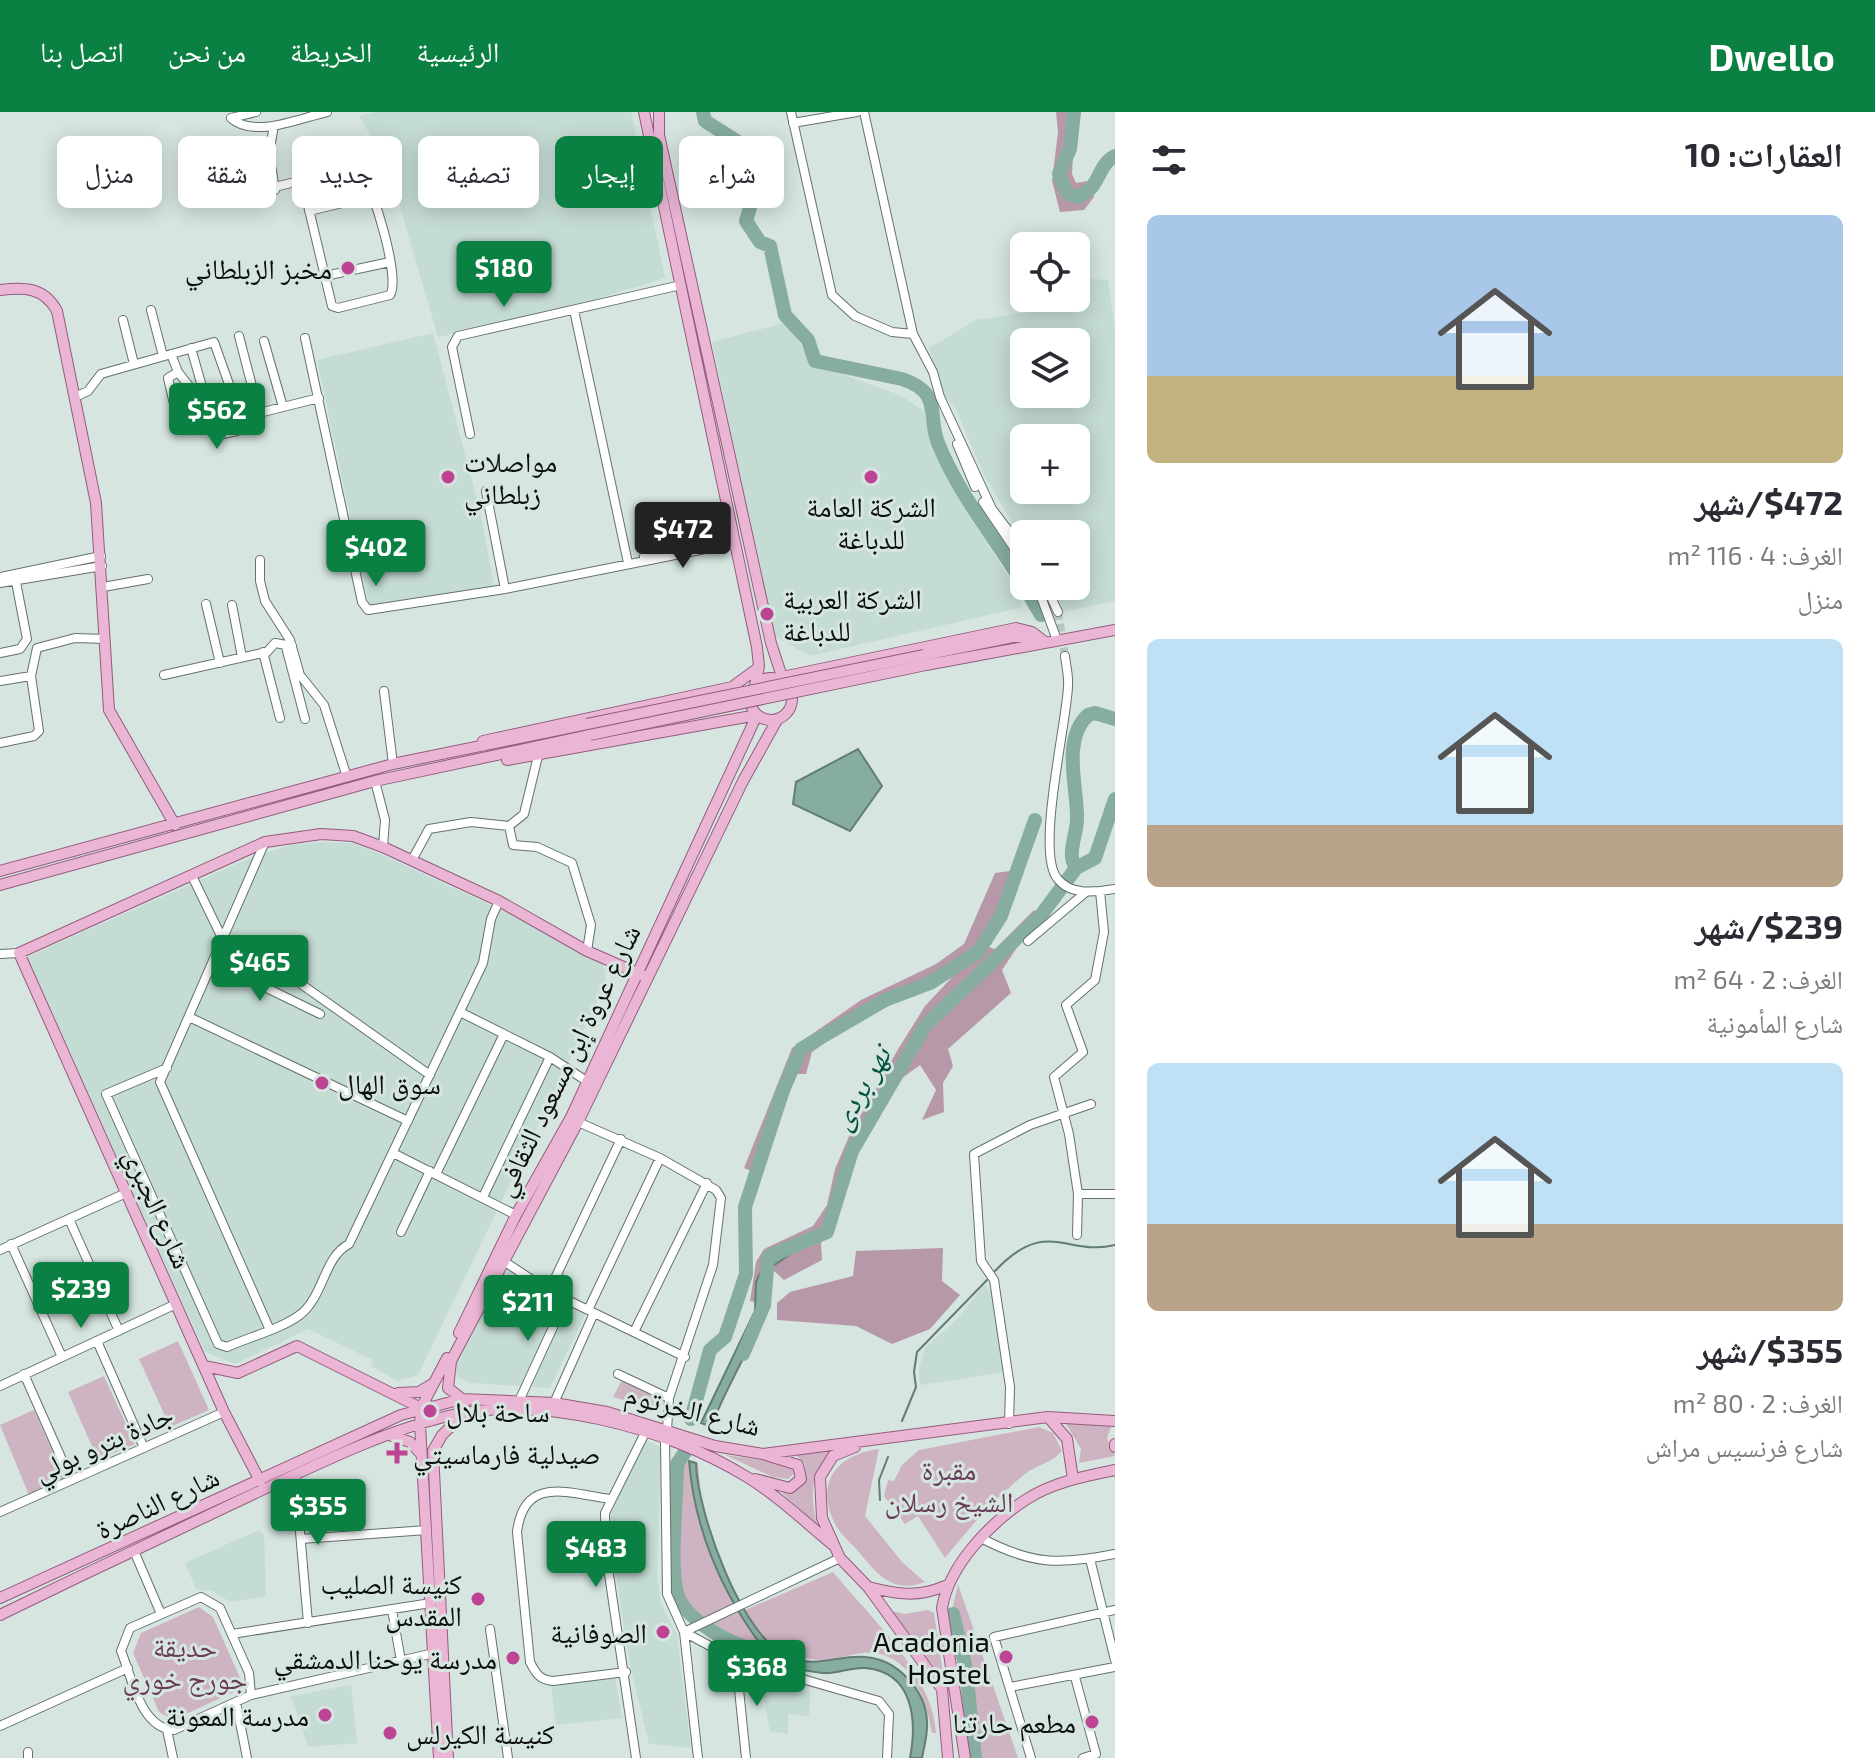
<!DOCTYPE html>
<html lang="ar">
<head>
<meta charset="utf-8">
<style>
	body { margin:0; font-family:"Exo 2","Noto Naskh Arabic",sans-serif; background:#f2f2f3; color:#2b2b33; direction:rtl; height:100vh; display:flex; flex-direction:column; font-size:30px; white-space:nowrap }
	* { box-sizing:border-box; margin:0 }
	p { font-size:26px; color:#7c7c81 }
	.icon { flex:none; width:44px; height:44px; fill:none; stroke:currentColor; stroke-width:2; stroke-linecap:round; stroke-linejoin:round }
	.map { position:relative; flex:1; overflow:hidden; direction:ltr }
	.drawer { display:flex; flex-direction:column; background:#fff; width:760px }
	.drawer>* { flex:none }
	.top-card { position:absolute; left:24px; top:24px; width:760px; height:72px; direction:rtl; display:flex; gap:16px }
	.buttons { position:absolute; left:1010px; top:120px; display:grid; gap:16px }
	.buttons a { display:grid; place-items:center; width:80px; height:80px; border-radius:12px; background:#fff; box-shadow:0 4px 20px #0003; font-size:40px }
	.price { position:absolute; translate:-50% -68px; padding:0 18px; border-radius:8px; background:#0b8043; color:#fff; font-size:26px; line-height:52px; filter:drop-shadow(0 2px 4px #0008) }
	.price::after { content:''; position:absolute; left:50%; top:48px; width:24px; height:18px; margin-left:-12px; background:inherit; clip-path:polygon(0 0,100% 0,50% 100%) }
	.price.selected { background:#222; color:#fff }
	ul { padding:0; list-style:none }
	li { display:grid; align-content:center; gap:16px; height:424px; padding:0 32px }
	li span { display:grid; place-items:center; height:248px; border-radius:12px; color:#555 }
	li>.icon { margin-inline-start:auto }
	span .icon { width:144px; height:144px; fill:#fffc; stroke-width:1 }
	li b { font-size:34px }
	h2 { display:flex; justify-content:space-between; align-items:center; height:96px; padding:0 32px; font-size:34px }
	.chip { padding:0 28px; border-radius:12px; background:#fff; box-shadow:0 4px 20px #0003; font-size:28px; line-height:72px }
	.chip.selected { background:#0b8043; color:#fff }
	header { display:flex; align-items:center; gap:48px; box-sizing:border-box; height:112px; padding:0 40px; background:#0b8043; color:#fff }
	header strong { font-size:38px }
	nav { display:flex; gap:44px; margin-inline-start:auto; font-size:28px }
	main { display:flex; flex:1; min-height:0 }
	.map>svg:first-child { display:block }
</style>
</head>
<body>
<header>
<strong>Dwello</strong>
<nav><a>الرئيسية</a><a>الخريطة</a><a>من نحن</a><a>اتصل بنا</a></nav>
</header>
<main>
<section class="drawer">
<h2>العقارات: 10<svg class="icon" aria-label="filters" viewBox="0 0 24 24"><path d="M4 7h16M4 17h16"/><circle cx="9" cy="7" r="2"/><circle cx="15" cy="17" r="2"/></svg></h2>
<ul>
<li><span style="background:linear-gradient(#a9c7e8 65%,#c2b280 0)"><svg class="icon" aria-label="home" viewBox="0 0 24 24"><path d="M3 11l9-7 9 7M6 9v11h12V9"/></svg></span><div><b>$472/شهر</b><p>الغرف: 4 · 116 m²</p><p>منزل</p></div></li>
<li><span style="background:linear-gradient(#bfe0f5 75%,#b9a48a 0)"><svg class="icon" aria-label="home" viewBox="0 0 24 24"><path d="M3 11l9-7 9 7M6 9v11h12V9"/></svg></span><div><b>$239/شهر</b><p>الغرف: 2 · 64 m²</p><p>شارع المأمونية</p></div></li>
<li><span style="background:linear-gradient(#bfe0f5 65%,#b9a48a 0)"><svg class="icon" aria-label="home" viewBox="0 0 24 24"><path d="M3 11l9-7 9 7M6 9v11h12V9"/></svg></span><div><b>$355/شهر</b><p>الغرف: 2 · 80 m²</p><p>شارع فرنسيس مراش</p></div></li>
</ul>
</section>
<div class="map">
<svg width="1115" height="1646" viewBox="0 0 1115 1646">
	<rect width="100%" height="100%" fill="#d6e5e0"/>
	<path fill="#c5dcd4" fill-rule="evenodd" d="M 375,0 L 631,0 L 665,166 L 564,197 L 438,225 L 388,53 L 359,4 Z
		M 1091,167 L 1108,168 L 1115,215 L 1115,489 L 1062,500 L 1050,474 L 1076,474 L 1076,422 L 1024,422 L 1024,431 L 983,361 L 955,295 L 944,284 L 929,236 L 976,208 L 1048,197 L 1057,186 L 1076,186 L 1076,170 ZM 1024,230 L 1076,230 L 1076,282 L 1024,282 ZM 1024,326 L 1076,326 L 1076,378 L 1024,378 Z
		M 788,210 L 811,251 L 900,283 L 924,299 L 933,339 L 960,390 L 1013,471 L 1023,495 L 810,544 L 774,524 L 712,230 Z
		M 433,221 L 480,399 L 494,474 L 370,499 L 317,248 Z
		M 322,730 L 352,731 L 381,742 L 599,844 L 605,859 L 606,872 L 418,1263 L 397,1269 L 371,1254 L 373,1248 L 308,1217 L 235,1252 L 205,1240 L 27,845 L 252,745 L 291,733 Z
		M 502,1154 L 589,1195 L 550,1276 L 470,1271 L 457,1265 L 455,1251 Z
		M 984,1172 L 992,1182 L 1006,1260 L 920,1273 L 919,1256 L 925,1236 L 961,1203 Z
		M 643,1327 L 661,1335 L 657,1465 L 661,1492 L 677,1523 L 691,1636 L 649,1632 L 630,1553 L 613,1443 L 611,1403 Z
		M 259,1418 L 264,1423 L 266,1484 L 230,1490 L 213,1479 L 196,1477 L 185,1451 Z
		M 759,1563 L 810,1580 L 809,1605 L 788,1602 L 788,1622 L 770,1619 Z
		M 615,1565 L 622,1606 L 556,1613 L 551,1574 Z
		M 351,1573 L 357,1631 L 308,1635 L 291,1584 Z"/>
	<path fill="#ceb4c2" d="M 178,1229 L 209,1298 L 170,1315 L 139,1247 Z
		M 104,1264 L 135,1332 L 98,1348 L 68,1280 Z
		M 623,1266 L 658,1284 L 655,1297 L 613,1285 Z
		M 34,1298 L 65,1367 L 29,1383 L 0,1313 Z
		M 1113,1309 L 1107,1326 L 1115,1344 L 1079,1351 L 1081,1337 L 1066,1312 Z
		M 1039,1315 L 1053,1321 L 1062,1339 C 1051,1352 1037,1352 1025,1362 C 994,1387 970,1415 945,1446 L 918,1404 L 905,1412 L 884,1384 L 888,1368 L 894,1369 L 902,1353 L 919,1338 Z
		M 879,1337 L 865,1404 L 903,1451 L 925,1470 C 915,1474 905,1475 895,1472 C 879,1466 869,1452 858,1439 C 850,1430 839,1421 834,1410 C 815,1369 838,1342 879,1337 Z
		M 836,1338 C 810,1355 809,1387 818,1414 L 782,1381 L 805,1370 L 805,1351 L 795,1343 Z
		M 725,1343 L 784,1351 L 793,1356 L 794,1362 L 788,1367 L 773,1365 Z
		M 678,1347 L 698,1351 L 702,1399 L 738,1489 L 745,1498 L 833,1460 C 870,1505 933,1562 936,1621 L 932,1621 C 926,1585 909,1538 864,1541 C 850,1542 835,1548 821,1548 C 810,1548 796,1543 785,1540 C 746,1530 688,1518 679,1470 C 673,1439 678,1380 678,1347 Z
		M 958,1472 L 1018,1646 L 979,1646 L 971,1563 L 951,1503 Z
		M 199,1495 L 213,1505 L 241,1568 L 236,1579 L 173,1608 L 159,1600 L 133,1541 L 141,1521 Z
		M 928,1498 L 934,1501 L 944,1568 L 891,1499 L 905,1502 Z"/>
	<path fill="#b798a9" d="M 1056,0 L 1075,0 L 1072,62 L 1076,71 L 1088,69 L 1094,85 L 1084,98 L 1060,100 L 1052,69 L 1058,20 Z
		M 1010,759 L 999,797 L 980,832 L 995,837 L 1034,798 L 1045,806 L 1018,834 L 1002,858 L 1011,881 L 948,937 L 953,954 L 943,971 L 944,1000 L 922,1008 L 936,978 L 920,953 L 898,969 L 860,1032 L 849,1068 L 827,1111 L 821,1131 L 822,1148 L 784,1168 L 774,1159 L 760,1191 L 750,1189 L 756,1150 L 764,1137 L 813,1114 L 827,1093 L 835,1057 L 850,1022 L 897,939 L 925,894 L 956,861 L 851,912 L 812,940 L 806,962 L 796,962 L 761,1063 L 744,1056 L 792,936 L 861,888 L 936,852 L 964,832 L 995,761 Z
		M 943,1136 L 942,1169 L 960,1183 L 930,1217 L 892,1232 L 856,1214 L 777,1208 L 777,1191 L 790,1180 L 853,1164 L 856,1139 Z"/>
	<path fill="#87aca0" stroke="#627d74" stroke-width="2" d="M 858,637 L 882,674 L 850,719 L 793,692 L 796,670 Z
		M 816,1125 L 767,1158 C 766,1170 767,1184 764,1195 C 752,1237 726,1274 711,1315 L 701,1311 L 755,1199 L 756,1170 L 768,1145 Z
		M 689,1349 L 696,1351 C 697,1399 742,1530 792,1547 C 817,1555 840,1543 865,1545 C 897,1547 926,1578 927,1610 C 928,1621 924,1635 922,1646 L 910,1646 C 917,1609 914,1560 865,1556 C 851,1555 837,1562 823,1561 C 773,1556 677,1527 671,1468 L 674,1365 L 677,1352 C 677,1376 670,1466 677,1482 C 693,1515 734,1533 767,1541 C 723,1484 695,1421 689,1349 Z"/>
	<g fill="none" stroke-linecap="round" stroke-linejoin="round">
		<path stroke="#627d74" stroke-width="2" d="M 995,1159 C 1047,1104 1066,1145 1115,1133
			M 902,1309 L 916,1275 L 914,1260 L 917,1240 L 987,1168
			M 880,1388 L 879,1368 L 888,1345"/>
		<path stroke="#87aca0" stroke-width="14" d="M 703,0 L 705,9 L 760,44 L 759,65 L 746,109 L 760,130 L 770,134 L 785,203 L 808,228 L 815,249 L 902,267 C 943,281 927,302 938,331 C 959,383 995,426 1024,473
			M 1074,0 L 1070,37 L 1059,62 L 1067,81 L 1077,85 C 1101,77 1096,54 1115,44
			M 1024,474 L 1041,503
			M 1076,756 C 1066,742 1077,723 1077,707 C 1078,677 1061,628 1088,603 L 1095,601 L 1115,607
			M 743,1242 L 764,1193 L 768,1145 L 827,1120 L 852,1039 L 925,914 L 1042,802 L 1076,756 L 1095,746 L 1115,687
			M 691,1307 L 710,1238 L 725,1225 L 746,1162 L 745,1095 L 783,978 L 801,937 L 885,888 L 930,871 L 978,840 L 1001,804 L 1035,708
			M 685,1340 L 677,1352 C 677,1386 670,1447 676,1477 C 681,1505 722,1527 745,1535
			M 953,1502 L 966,1557 L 975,1646"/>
		<path stroke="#b7c5c0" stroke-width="8" stroke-dasharray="8 4" stroke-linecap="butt" d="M 1058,500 L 1065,544"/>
		<defs>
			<path id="minor" d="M 791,0 L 832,183 L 855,204 L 892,220 L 913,222
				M 864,0 L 913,222 L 933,260 L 940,285 L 992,397 L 1024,439
				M 231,6 C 254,27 300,6 327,0
				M 231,6 L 256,0
				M 793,11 L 857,0
				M 274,14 L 269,41 L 275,78
				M 275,75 L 351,56 L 361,58 C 373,76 401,166 390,183 L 338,196 L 332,194 L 302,68
				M 309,99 L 372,84
				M 325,164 L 390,150
				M 151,198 L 163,244
				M 574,198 L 628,451
				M 123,208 L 134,252
				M 239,224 L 259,301
				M 305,226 L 362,490 L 368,498 L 505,477 L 735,431
				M 264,229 L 283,295
				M 191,236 L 203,278
				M 171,242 L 178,260 L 207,297 L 218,323 L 237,319 L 259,301 L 319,286
				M 178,260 L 168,266 L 179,313
				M 75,285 L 88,279 L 101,262 L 214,230 L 236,292
				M 470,322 L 452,235 L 458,224 L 681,173
				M 957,332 L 975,375
				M 486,379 L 505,477
				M 983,390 L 1024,451
				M 644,445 L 734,424
				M 260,448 L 260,469 L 265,489 L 290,528 L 300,563 L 324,593 L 347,665
				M 0,465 L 101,444
				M 0,471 L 102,454
				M 1037,474 L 1057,528
				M 1046,474 L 1058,500
				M 103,475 L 148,467
				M 206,492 L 220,551
				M 232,493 L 242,545
				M 286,535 L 305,607
				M 263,540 L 280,606
				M 0,541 L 20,537 L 27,527 L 16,470
				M 1065,544 C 1066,554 1069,564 1068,575 C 1066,614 1036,739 1057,766 C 1070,784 1096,780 1115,777
				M 164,563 L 267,540 L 275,531 L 292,534
				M 0,569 L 31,564
				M 384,579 L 393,652
				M 0,631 L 34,624 L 39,619 L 31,564 L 37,536 L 75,526 L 105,527
				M 538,644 L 524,702 L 509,714 L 513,733 L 537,735 L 572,751 L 591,813 L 587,839
				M 375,669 L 385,708 L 383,735
				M 265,730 L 160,970 L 269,1216
				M 412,748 L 429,717 L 471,710 L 509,714
				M 192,764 L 223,828
				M 1028,829 L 1086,780
				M 0,842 L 19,841
				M 213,850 L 320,902
				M 301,872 L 430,963
				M 460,900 L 550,945 L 588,970
				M 189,905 L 408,1009
				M 167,956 L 106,982 L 218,1232 L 227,1235 C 249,1225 282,1217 301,1202 C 324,1183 324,1145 349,1132 L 483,851 L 491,807 L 499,789
				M 578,1010 L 660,1046 L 716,1078 L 721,1086 L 713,1153 L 669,1286 L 667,1318
				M 393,1041 L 516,1103
				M 436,1062 L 504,922
				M 1078,1082 L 1115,1082
				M 483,1085 L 550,945
				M 69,1107 L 119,1219
				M 401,1120 L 430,1059
				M 1077,1123 L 1078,1082 L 1069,1022 L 1054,965 L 1083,940 L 1066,893 L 1095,868 L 1104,820 L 1100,779
				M 11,1132 L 62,1245
				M 0,1138 L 126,1081
				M 505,1150 L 549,1179 L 685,1245
				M 549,1179 L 621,1027
				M 588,1198 L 660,1046
				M 634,1220 L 707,1071
				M 97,1229 L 144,1336
				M 24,1262 L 71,1368
				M 618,1262 L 669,1286
				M 0,1274 L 176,1192
				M 519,1289 L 566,1187
				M 554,1291 L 594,1201
				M 1009,1312 L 1010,1275 L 994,1168 L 981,1149 L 974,1042 L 1030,1013 L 1091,992
				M 665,1328 L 667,1482 L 684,1520 L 736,1548 L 879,1589 L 889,1602 L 887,1646
				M 295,1363 L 308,1511
				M 610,1387 C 568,1381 524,1363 517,1420 L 530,1550 C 536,1562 540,1568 553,1569 L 626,1560
				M 0,1400 L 224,1300
				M 981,1426 C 1032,1453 1060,1453 1115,1442
				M 301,1427 L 427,1418
				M 134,1439 L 161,1502
				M 1090,1447 L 1115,1548
				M 392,1498 L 401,1549
				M 490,1517 L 508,1646
				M 232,1522 L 431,1491
				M 736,1548 L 746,1646
				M 1075,1565 L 1096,1642 L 1083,1646
				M 1010,1575 L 1115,1555
				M 251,1583 L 249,1561 L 220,1496 L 201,1485 L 130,1516 L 121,1539 C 132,1565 140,1616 174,1618 L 251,1583 L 434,1541
				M 236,1590 L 247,1646
				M 0,1614 L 128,1556
				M 167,1618 L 173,1646
				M 28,1640 L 28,1646
				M 636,1646 L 606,1442 L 605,1401 L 645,1321
				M 698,1646 L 684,1520 L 840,1446
				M 1031,1646 L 994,1525 L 1115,1498"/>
			<path id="major" d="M 644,0 L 757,535 L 759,554 L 755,574
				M 659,0 L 659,23 L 771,531 L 782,565 L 1016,516 L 1032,520 L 1045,530
				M 0,178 C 24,175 44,175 57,199 L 96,391 L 109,598 L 175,713
				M 924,543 L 1013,525 L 1031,525
				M 926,553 L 1115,518
				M750 587a21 21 0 1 1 42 0a21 21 0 1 1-42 0Z
				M 483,629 L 732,575 L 758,556
				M 507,648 L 757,603
				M 0,759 L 393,652 L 587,612
				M 0,773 L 375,669 L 590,623
				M 459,1221 L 516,1103 L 571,1005 L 757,603
				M 204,1254 L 238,1261 L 297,1234 L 421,1296
				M 398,1281 L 419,1280 L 432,1272
				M 1048,1305 L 1067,1327 L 1073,1367
				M 392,1324 L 410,1330 L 421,1342
				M 1115,1332 L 1115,1335
				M 855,1335 L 833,1344 L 820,1365 L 822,1406 L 840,1446 L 868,1475 L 942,1577 L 948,1646
				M 755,1367 L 790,1376 L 801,1367 L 798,1353 L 766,1343
				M 260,1369 L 224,1300 L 19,841 L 265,730 L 321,722 L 353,724 L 383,735 L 499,789 L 587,839 L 647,865
				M 868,1475 C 897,1482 917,1486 945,1474
				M 0,1486 L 401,1303 L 462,1287 L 554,1291 L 607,1300 L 715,1334 L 763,1342 L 1048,1305 L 1115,1309
				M 0,1503 C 82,1463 164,1424 247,1385 C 310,1356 376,1322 444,1305 C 537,1281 666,1315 747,1365 C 778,1384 805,1410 833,1433
				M 439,1646 L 420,1313 L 421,1296 L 447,1246
				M 448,1646 L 433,1339 L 442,1323 L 465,1301 L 462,1287 L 448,1276 L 451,1249 L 578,1010 L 743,669 L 777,608
				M 965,1646 L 942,1496 C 949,1453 991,1410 1027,1387 C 1053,1370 1086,1364 1115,1358"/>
		</defs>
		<use href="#minor" stroke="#64716d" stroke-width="10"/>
		<use href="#major" stroke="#935c7d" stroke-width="12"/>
		<use href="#minor" stroke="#fff" stroke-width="8"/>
		<use href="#major" stroke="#ebb6d6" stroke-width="10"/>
		<defs>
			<path id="major-bridge" d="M 587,612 L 924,543
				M 590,623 L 926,553"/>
		</defs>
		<use href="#major-bridge" stroke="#935c7d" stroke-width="12" stroke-linecap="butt"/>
		<use href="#major-bridge" stroke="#ebb6d6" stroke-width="10"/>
	</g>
	<g fill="#bd4394" stroke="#d6e5e0" stroke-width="3">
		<circle cx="348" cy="156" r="8"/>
		<circle cx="448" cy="365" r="8"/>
		<circle cx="871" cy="365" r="8"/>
		<circle cx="767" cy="502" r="8"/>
		<circle cx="322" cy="971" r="8"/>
		<circle cx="430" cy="1299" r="8"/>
		<path d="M393 1329h8v8h8v8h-8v8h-8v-8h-8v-8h8z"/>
		<circle cx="478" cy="1487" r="8"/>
		<circle cx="663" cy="1520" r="8"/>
		<circle cx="1006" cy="1545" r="8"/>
		<circle cx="513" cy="1546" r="8"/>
		<circle cx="325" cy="1603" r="8"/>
		<circle cx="1092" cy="1610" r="8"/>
		<circle cx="390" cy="1621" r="8"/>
	</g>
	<g text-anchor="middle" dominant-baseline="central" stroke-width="6" stroke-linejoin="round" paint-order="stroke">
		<g font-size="28" fill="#0a0f0d" stroke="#d6e5e0" text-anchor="end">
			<text x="332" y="156">مخبز الزبلطاني</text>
			<text x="464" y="349" text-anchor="start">مواصلات<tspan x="464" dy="32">زبلطاني</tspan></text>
			<text x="871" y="394" text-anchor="middle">الشركة العامة<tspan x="871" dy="32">للدباغة</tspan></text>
			<text x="783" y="486" text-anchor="start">الشركة العربية<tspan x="783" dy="32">للدباغة</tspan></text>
			<text x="338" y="971" text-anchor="start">سوق الهال</text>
			<text x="446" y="1299" text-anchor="start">ساحة بلال</text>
			<text x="413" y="1341" text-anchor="start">صيدلية فارماسيتي</text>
			<text x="462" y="1471">كنيسة الصليب<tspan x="462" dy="32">المقدس</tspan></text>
			<text x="647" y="1520">الصوفانية</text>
			<text x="990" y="1529">Acadonia<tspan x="990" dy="32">Hostel</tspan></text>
			<text x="497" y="1546">مدرسة يوحنا الدمشقي</text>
			<text x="309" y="1603">مدرسة المعونة</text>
			<text x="1076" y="1610">مطعم حارتنا</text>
			<text x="406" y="1621" text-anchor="start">كنيسة الكيرلس</text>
		</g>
		<g font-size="28" fill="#0a0f0d" stroke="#d6e5e0">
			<text transform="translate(566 948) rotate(-64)">شارع عروة إبن مسعود الثقافي</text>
			<text transform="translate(159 1096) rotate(66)">شارع الجبري</text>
			<text transform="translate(693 1297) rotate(14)">شارع الخرتوم</text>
			<text transform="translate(103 1330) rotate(-24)">جادة بترو بولي</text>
			<text transform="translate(157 1390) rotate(-25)">شارع الناصرة</text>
		</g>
		<g font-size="28" fill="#683b56" stroke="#d6e5e0">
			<text x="949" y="1357">مقبرة<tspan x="949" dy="32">الشيخ رسلان</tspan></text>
			<text x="185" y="1534">حديقة<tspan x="185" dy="32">جورج خوري</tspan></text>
		</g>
		<g font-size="30" font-style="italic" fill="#075443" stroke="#d6e5e0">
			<text transform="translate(859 975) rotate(-60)">نهر بردى</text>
		</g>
	</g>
</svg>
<div class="buttons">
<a><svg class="icon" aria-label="locate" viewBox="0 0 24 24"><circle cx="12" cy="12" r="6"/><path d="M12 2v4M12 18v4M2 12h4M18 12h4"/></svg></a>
<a><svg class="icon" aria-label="layers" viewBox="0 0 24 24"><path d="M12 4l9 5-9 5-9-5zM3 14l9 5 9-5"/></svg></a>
<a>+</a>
<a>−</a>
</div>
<b class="price" style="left:504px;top:197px">$180</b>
<b class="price" style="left:217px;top:339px">$562</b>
<b class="price selected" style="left:683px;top:458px">$472</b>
<b class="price" style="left:376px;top:476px">$402</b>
<b class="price" style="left:260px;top:891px">$465</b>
<b class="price" style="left:81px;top:1218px">$239</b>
<b class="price" style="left:528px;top:1231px">$211</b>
<b class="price" style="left:318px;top:1435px">$355</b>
<b class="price" style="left:596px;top:1477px">$483</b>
<b class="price" style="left:757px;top:1596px">$368</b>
<div class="top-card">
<a class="chip">شراء</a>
<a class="chip selected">إيجار</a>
<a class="chip">تصفية</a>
<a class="chip">جديد</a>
<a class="chip">شقة</a>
<a class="chip">منزل</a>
</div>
</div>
</main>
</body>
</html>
